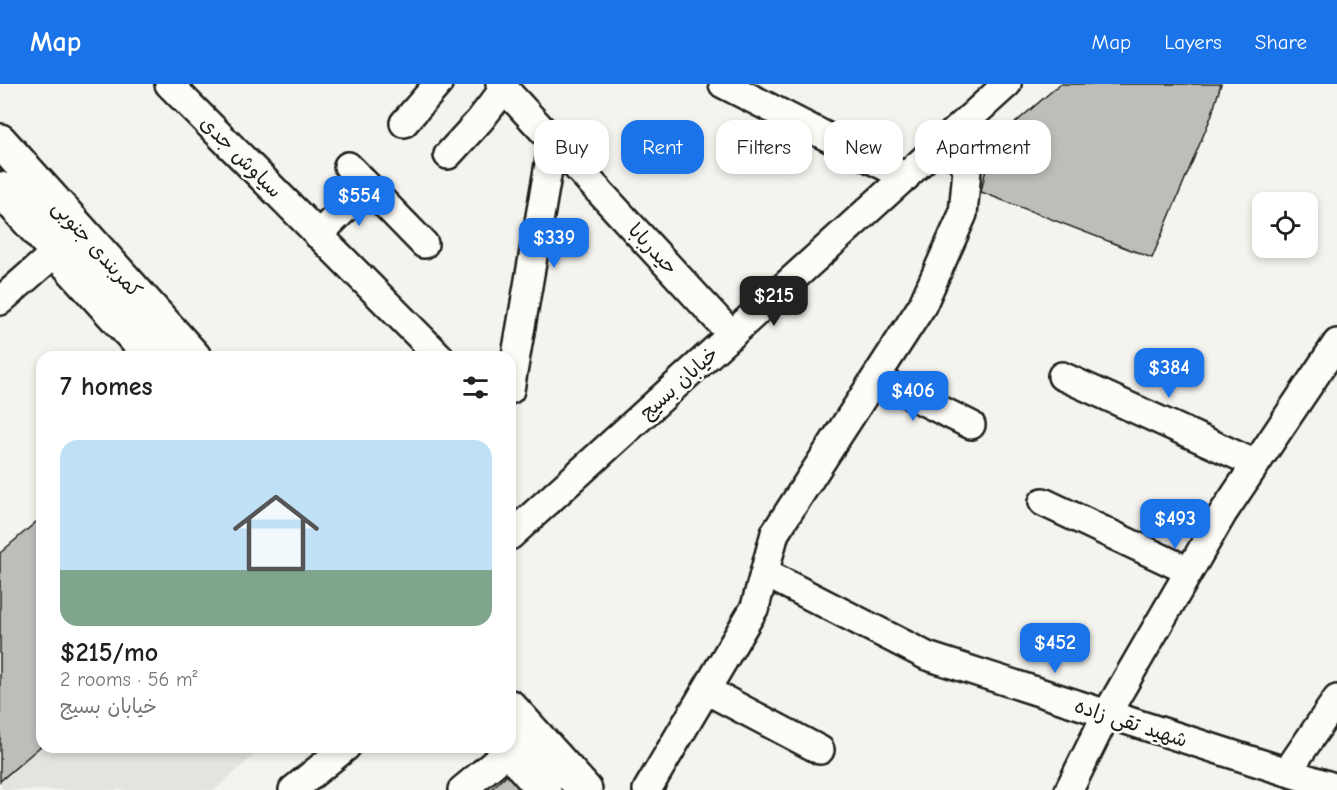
<!DOCTYPE html>
<html lang="en">
<head>
<meta charset="utf-8">
<style>
	body { margin:0; font-family:"Comic Neue","Playpen Sans Arabic",sans-serif; background:#f6f6f6; color:#202124; height:100vh; display:flex; flex-direction:column; font-size:22px; white-space:nowrap }
	* { box-sizing:border-box; margin:0 }
	p { font-size:20px; color:#757577 }
	.icon { flex:none; width:33px; height:33px; fill:none; stroke:currentColor; stroke-width:2; stroke-linecap:round; stroke-linejoin:round }
	.map { position:relative; flex:1; overflow:hidden }
	.details { position:absolute; left:36px; top:267px; width:480px; height:402px; display:flex; flex-direction:column; background:#fff; border-radius:18px; box-shadow:0 3px 9px #0003 }
	.details>* { flex:none }
	.banner { position:absolute; left:534px; top:36px; width:570px; height:54px; display:flex; gap:12px }
	.tools { position:absolute; left:1252px; top:108px; display:grid; gap:12px }
	.tools a { display:grid; place-items:center; width:66px; height:66px; border-radius:12px; background:#fff; box-shadow:0 3px 9px #0003; font-size:30px }
	.price { position:absolute; translate:-50% -51px; padding:0 14px; border-radius:12px; background:#1a73e8; color:#fff; font-size:20px; line-height:39px; filter:drop-shadow(0 2px 3px #0008) }
	.price::after { content:''; position:absolute; left:50%; top:36px; width:18px; height:14px; margin-left:-9px; background:inherit; clip-path:polygon(0 0,100% 0,50% 100%) }
	.price.current { background:#222; color:#fff }
	ul { padding:0; list-style:none }
	li { display:grid; align-content:center; gap:12px; height:318px; padding:0 24px }
	li+li { border-top:2px solid #e0e0e0 }
	li span { display:grid; place-items:center; height:186px; border-radius:18px; color:#555 }
	li>.icon { margin-inline-start:auto }
	span .icon { width:108px; height:108px; fill:#fffc; stroke-width:1 }
	li b { font-size:26px }
	h2 { display:flex; justify-content:space-between; align-items:center; height:72px; padding:0 24px; font-size:26px }
	.chip { padding:0 21px; border-radius:18px; background:#fff; box-shadow:0 3px 9px #0003; font-size:21px; line-height:54px }
	.chip.current { background:#1a73e8; color:#fff }
	header { display:flex; align-items:center; gap:36px; box-sizing:border-box; height:84px; padding:0 30px; background:#1a73e8; color:#fff }
	header strong { font-size:28px }
	nav { display:flex; gap:33px; margin-inline-start:auto; font-size:21px }
	.map>svg:first-child { display:block }
</style>
</head>
<body>
<header>
<strong>Map</strong>
<nav><a>Map</a><a>Layers</a><a>Share</a></nav>
</header>
<div class="map">
<svg width="1337" height="706" viewBox="0 0 1337 706">
	<rect width="100%" height="100%" fill="#f4f3ee"/>
	<filter id="ink" filterUnits="userSpaceOnUse"><feTurbulence type="fractalNoise" baseFrequency=".0167" numOctaves="2"/><feDisplacementMap in="SourceGraphic" scale="12" xChannelSelector="R" yChannelSelector="G"/><feConvolveMatrix kernelMatrix="1 2 1 2 8 2 1 2 1" color-interpolation-filters="sRGB"/></filter>
	<g filter="url(#ink)">
		<path fill="#e4e3de" d="M 42,661 L 42,663 L 263,663 L 215,706 L 2,706 L 0,697 Z"/>
		<path fill="#bebdba" stroke="#1c1c1c" stroke-width="1.5" d="M 1060,0 L 1221,0 L 1211,33 L 1152,174 L 981,108 L 991,60 Z
			M 42,433 L 42,661 L 0,697 L 0,469 Z
			M 512,686 L 532,706 L 490,706 Z"/>
		<g fill="none" stroke-linecap="round" stroke-linejoin="round">
			<defs>
				<path id="minor" d="M 169,0 L 440,273
					M 500,0 L 732,251
					M 723,0 L 906,93
					M 404,39 L 438,0
					M 448,71 L 480,36 L 504,5
					M 348,82 L 424,160
					M 318,151 L 367,103
					M 0,217 L 57,167
					M 1062,292 L 1256,380
					M 876,294 L 971,341
					M 510,306 L 553,57
					M 1043,418 L 1189,487
					M 510,452 L 1007,0
					M 765,489 L 927,572 L 1337,704
					M 706,606 L 820,666
					M 1287,688 L 1337,615
					M 293,706 L 346,663
					M 462,706 L 509,667
					M 647,706 L 755,523 L 775,449 L 922,222 L 963,130 L 967,86 L 949,54
					M 1069,706 L 1106,631 L 1223,429 L 1337,259"/>
				<path id="major" d="M 0,57 L 194,273
					M 0,105 L 152,273
					M 510,623 L 585,706
					M 506,663 L 544,706"/>
			</defs>
			<use href="#minor" stroke="#1c1c1c" stroke-width="32"/>
			<use href="#major" stroke="#1c1c1c" stroke-width="38"/>
			<use href="#minor" stroke="#fdfcf7" stroke-width="27"/>
			<use href="#major" stroke="#fdfcf7" stroke-width="33"/>
		</g>
	</g>
	<g text-anchor="middle" dominant-baseline="central" stroke-width="5" stroke-linejoin="round" paint-order="stroke">
		<g font-size="20" fill="#1c1c1c" stroke="#fdfcf7">
			<text transform="translate(241 73) rotate(45)">سیاوش جدی</text>
			<text transform="translate(97 165) rotate(48)">کمربندی جنوبی</text>
			<text transform="translate(653 165) rotate(47)">حیدربابا</text>
			<text transform="translate(679 299) rotate(-42)">خیابان بسیج</text>
			<text transform="translate(1131 639) rotate(18)">شهید تقی زاده</text>
		</g>
	</g>
</svg>
<div class="tools">
<a><svg class="icon" aria-label="locate" viewBox="0 0 24 24"><circle cx="12" cy="12" r="6"/><path d="M12 2v4M12 18v4M2 12h4M18 12h4"/></svg></a>
</div>
<b class="price" style="left:359px;top:143px">$554</b>
<b class="price" style="left:554px;top:185px">$339</b>
<b class="price current" style="left:774px;top:243px">$215</b>
<b class="price" style="left:1169px;top:315px">$384</b>
<b class="price" style="left:913px;top:338px">$406</b>
<b class="price" style="left:1175px;top:466px">$493</b>
<b class="price" style="left:1055px;top:590px">$452</b>
<div class="banner">
<a class="chip">Buy</a>
<a class="chip current">Rent</a>
<a class="chip">Filters</a>
<a class="chip">New</a>
<a class="chip">Apartment</a>
</div>
<section class="details">
<h2>7 homes<svg class="icon" aria-label="filters" viewBox="0 0 24 24"><path d="M4 7h16M4 17h16"/><circle cx="9" cy="7" r="2"/><circle cx="15" cy="17" r="2"/></svg></h2>
<ul>
<li><span style="background:linear-gradient(#bfe0f5 70%,#7fa58c 0)"><svg class="icon" aria-label="home" viewBox="0 0 24 24"><path d="M3 11l9-7 9 7M6 9v11h12V9"/></svg></span><div><b>$215/mo</b><p>2 rooms · 56 m²</p><p>خیابان بسیج</p></div></li>
</ul>
</section>
</div>
</body>
</html>
